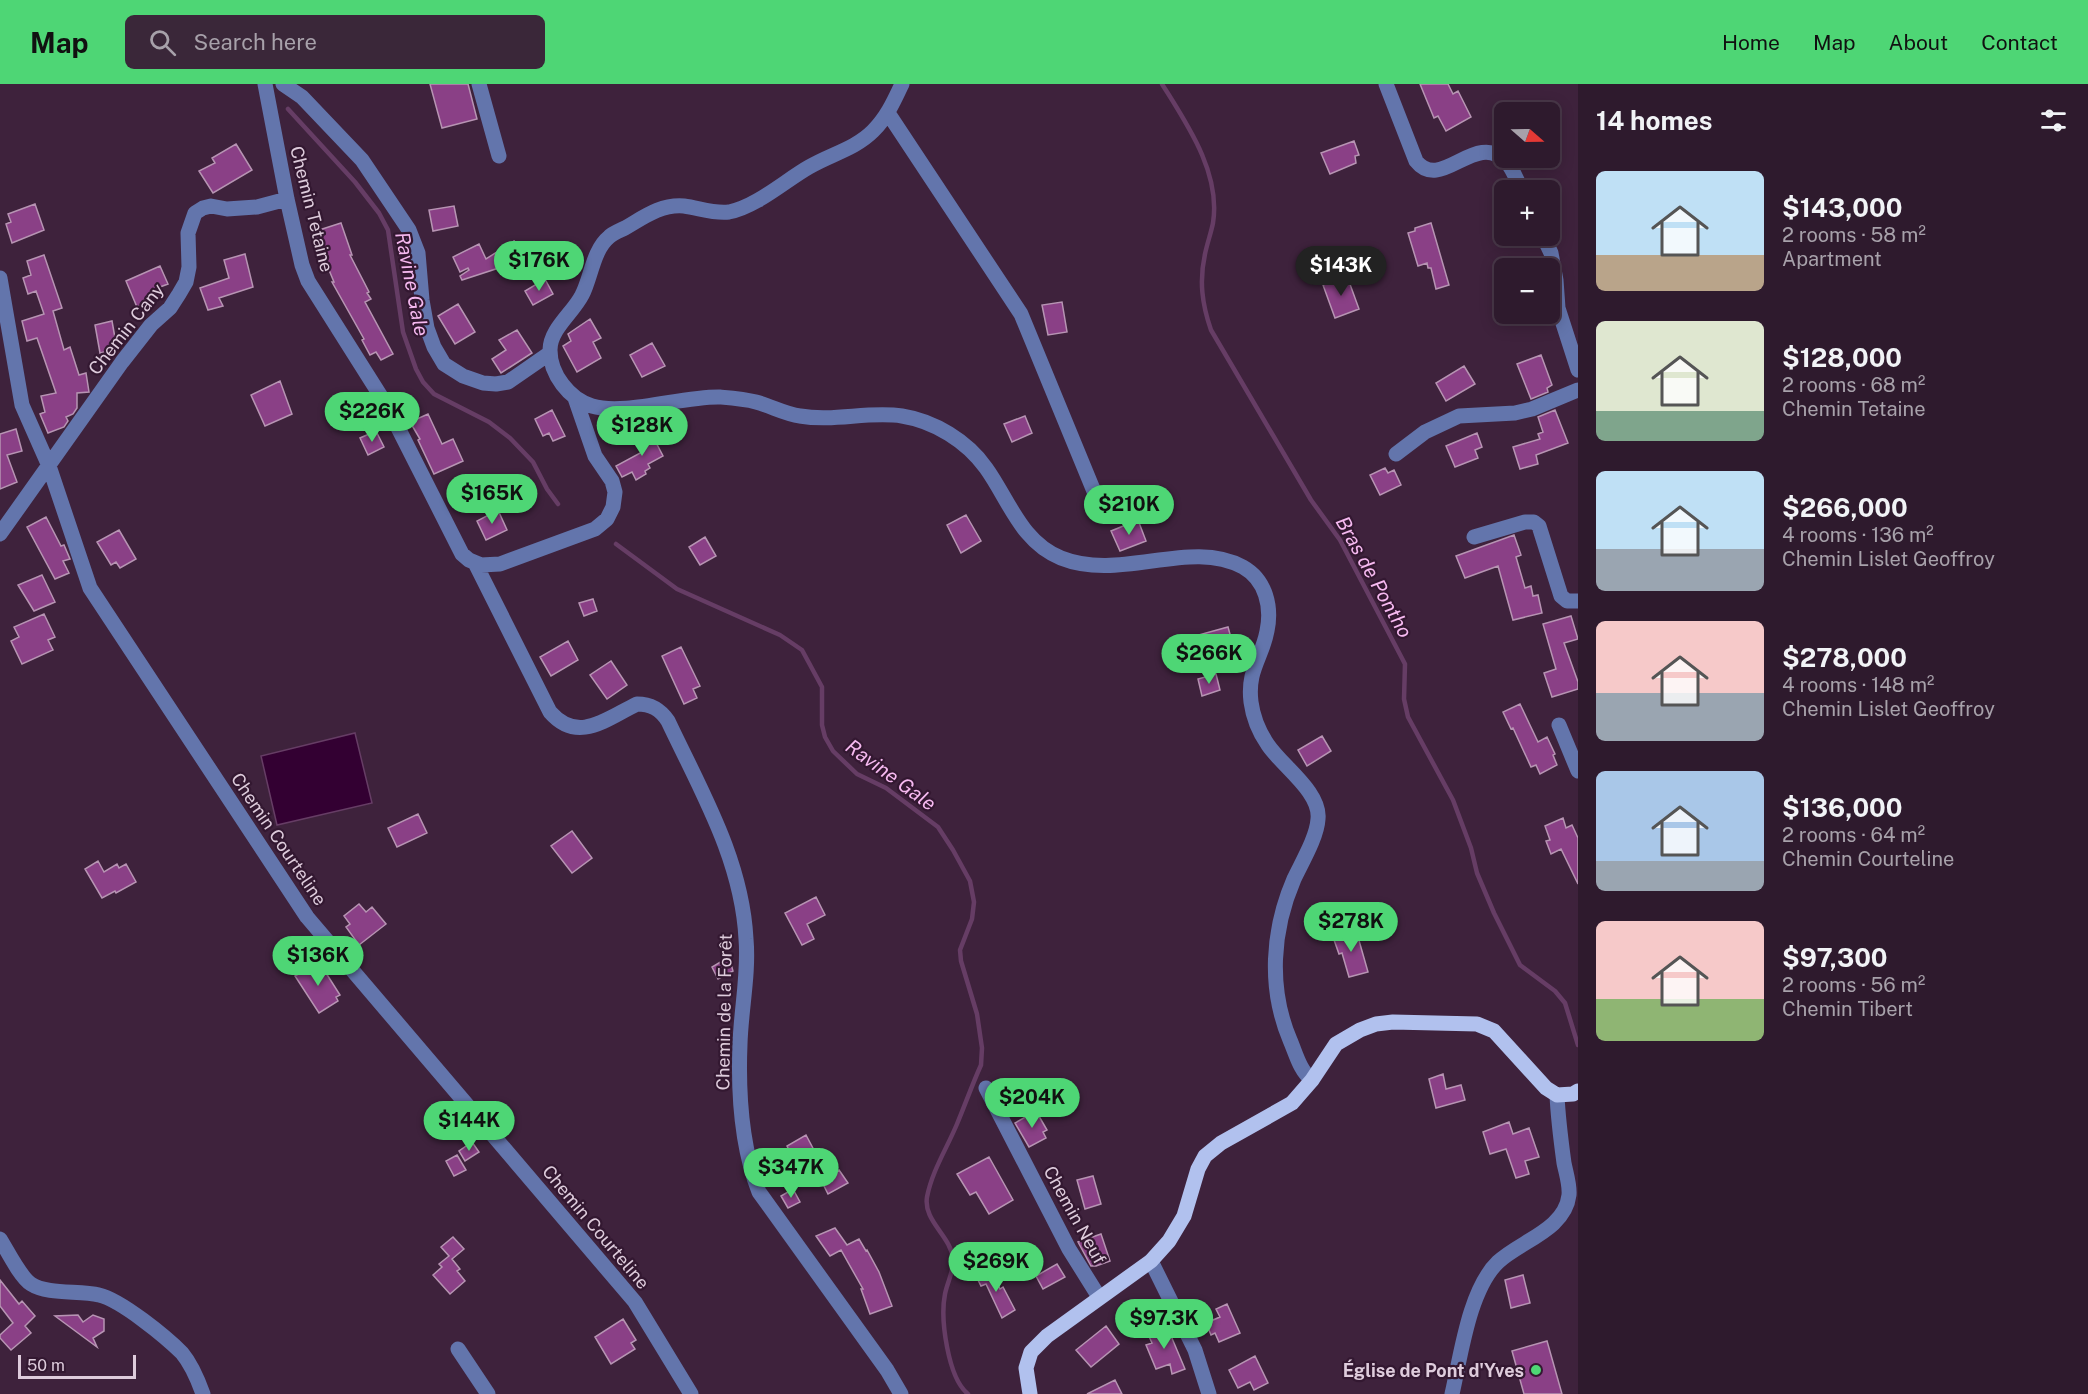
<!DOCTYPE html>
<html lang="en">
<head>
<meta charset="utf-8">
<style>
	body { margin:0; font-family:"Public Sans",sans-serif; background:#3a2739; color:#f1f3f6; height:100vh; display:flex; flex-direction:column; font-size:22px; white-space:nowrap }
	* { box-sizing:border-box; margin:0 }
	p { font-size:20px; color:#a7a1aa }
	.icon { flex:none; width:33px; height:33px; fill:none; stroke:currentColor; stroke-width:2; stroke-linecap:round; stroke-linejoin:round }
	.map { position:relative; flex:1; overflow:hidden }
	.side { display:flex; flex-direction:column; background:#2e1a2d; width:510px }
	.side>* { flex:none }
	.needle { width:39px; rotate:110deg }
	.controls { position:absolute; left:1494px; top:18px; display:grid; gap:12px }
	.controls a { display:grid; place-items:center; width:66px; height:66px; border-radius:9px; background:#2e1a2d; box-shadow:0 3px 15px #0003,0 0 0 2px #493849; font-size:30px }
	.scale { position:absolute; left:18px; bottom:15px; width:118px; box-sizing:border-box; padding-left:6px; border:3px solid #deccdc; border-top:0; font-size:16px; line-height:21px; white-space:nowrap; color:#deccdc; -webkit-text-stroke:4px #331831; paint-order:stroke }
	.price { position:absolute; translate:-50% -51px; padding:0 14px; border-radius:21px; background:#4ed675; color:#111; font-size:20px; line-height:39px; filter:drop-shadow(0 2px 3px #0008) }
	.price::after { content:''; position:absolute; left:50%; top:36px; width:18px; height:14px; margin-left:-9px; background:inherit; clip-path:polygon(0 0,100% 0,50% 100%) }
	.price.current { background:#222; color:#fff }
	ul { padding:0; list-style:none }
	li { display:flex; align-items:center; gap:18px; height:150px; padding:0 18px }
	li span { display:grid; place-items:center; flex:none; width:168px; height:120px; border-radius:9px; color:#555 }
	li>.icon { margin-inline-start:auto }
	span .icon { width:72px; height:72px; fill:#fffc; stroke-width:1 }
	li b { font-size:26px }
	h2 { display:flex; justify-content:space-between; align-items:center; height:72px; padding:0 18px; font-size:26px }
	header { display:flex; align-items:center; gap:36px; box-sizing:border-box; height:84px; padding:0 30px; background:#4ed675; color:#111 }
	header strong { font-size:28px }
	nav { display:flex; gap:33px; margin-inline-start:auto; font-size:21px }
	.search { width:420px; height:54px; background:#3a2739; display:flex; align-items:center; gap:15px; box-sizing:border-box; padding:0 21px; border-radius:9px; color:#a7a1aa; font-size:22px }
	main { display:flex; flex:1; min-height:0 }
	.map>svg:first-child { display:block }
</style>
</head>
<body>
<header>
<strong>Map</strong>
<div class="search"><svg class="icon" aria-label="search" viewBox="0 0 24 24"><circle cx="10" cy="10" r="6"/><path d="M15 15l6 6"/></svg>Search here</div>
<nav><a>Home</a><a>Map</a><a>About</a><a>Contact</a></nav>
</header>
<main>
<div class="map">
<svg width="1578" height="1310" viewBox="0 0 1578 1310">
	<rect width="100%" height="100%" fill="#3e223c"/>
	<path fill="#330032" stroke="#663d65" stroke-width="1.5" d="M 355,649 L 372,719 L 277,741 L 261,672 Z"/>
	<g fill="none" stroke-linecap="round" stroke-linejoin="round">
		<path stroke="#663d65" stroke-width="4.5" d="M 1162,0 C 1187,40 1221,89 1213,139 C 1211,149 1207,160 1205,170 C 1199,197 1202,220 1211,246 L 1311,416 L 1340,456 L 1405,580 L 1404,615 L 1408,633 L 1453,716 L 1471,764 L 1477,789 L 1494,829 L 1520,881 L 1555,907 L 1565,919 L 1578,961
			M 288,25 L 355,98 L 379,129 L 388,146 L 403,248 L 416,285 L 423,298 L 434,310 L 489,338 L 510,354 L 533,378 L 547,405 L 558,420
			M 616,460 L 677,505 L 780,551 L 802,566 L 822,603 L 822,641 L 825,653 L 833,667 L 857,690 L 886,704 L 938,743 L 953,766 L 970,797 L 974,818 L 972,835 L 960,866 L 961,877 L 977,930 L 982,964 L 981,981 C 972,1001 965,1021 957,1040 C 947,1064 932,1087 927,1113 C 923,1137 951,1152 953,1175 C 954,1187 947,1199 945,1210 C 940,1235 948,1294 968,1310"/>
	</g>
	<path fill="#8a4086" stroke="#b794b3" stroke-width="1.5" d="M 430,0 L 468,0 L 477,35 L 442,44 Z
		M 1420,0 L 1448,0 L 1453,10 L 1458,7 L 1471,33 L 1446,47 L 1438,32 L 1434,34 Z
		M 1354,57 L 1359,71 L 1355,72 L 1356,79 L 1330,90 L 1321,69 Z
		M 236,60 L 252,86 L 213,109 L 199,87 L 215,79 L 212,74 Z
		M 35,120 L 44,146 L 12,159 L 6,140 L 11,138 L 8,130 Z
		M 454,122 L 458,142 L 433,147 L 429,126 Z
		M 341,139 L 352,171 L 350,171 L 369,208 L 367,209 L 371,215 L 365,218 L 393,270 L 381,276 L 376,268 L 370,271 L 362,256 L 364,255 L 332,198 L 334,198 L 313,148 Z
		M 1431,139 L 1449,201 L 1436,205 L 1431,184 L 1428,184 L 1427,179 L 1418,182 L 1408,149 L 1415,147 L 1415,144 Z
		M 514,157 L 524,174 L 507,186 L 505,182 L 462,196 L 460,192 L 469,186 L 468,184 L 460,188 L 453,173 L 479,160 L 486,175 Z
		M 245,170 L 253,203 L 219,214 L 223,222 L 208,226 L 200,204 L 229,194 L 224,176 Z
		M 44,171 L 62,224 L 53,227 L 64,266 L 70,263 L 79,291 L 86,289 L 89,308 L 77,309 L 77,324 L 73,330 L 66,333 L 68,337 L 64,343 L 48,349 L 40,330 L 45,328 L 41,312 L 56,309 L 37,254 L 27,257 L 22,237 L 44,230 L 36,207 L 28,210 L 23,194 L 31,191 L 27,177 Z
		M 160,182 L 168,200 L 160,203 L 164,212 L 137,223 L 126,197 Z
		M 1347,192 L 1359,225 L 1335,234 L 1323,201 Z
		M 545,195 L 553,210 L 533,221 L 525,207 Z
		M 1062,218 L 1067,248 L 1048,251 L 1042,221 Z
		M 458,220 L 475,248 L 455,260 L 438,232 Z
		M 590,235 L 601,254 L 593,258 L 601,274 L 577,288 L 563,262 L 571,257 L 568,250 Z
		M 112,237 L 117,265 L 100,269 L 95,241 Z
		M 517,246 L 532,269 L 501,289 L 492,275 L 506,266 L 499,256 Z
		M 652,259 L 665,282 L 642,293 L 630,271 Z
		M 1541,271 L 1552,301 L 1547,304 L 1548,308 L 1531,315 L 1517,280 Z
		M 1464,282 L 1475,300 L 1446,317 L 1436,299 Z
		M 280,297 L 292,330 L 265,342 L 251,311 Z
		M 552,326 L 565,352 L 553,357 L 549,349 L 543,352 L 535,335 Z
		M 1555,326 L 1568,359 L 1536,371 L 1538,380 L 1520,385 L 1513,363 L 1540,355 L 1538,350 L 1543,348 L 1538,333 Z
		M 428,330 L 442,360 L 453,355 L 463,377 L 434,390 L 418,356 L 420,355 L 410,338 Z
		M 1025,332 L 1032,349 L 1012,358 L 1004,340 Z
		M 16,345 L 22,367 L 7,371 L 17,398 L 0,405 L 0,350 Z
		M 649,345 L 663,372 L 648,380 L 650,384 L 645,387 L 646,390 L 636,396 L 632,388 L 622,393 L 616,382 L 644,367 L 635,352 Z
		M 376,347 L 384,363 L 368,371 L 360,354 Z
		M 1477,349 L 1482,363 L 1475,366 L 1478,374 L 1455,383 L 1446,362 Z
		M 1385,384 L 1388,389 L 1394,386 L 1401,401 L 1380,411 L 1370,391 Z
		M 498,426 L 507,446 L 486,456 L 477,437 Z
		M 966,431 L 981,457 L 961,469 L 947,441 Z
		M 46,433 L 61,462 L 64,461 L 70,475 L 63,477 L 69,489 L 55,495 L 27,443 Z
		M 1138,436 L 1146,457 L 1120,467 L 1111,447 Z
		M 119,446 L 136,475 L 120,484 L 116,478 L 111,481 L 97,458 Z
		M 1514,451 L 1521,471 L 1516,473 L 1525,504 L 1531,502 L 1533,512 L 1538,511 L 1542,529 L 1513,536 L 1498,482 L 1465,494 L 1456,472 Z
		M 705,453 L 716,472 L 700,481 L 689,463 Z
		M 42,491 L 55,518 L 34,527 L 18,501 Z
		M 593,515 L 597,527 L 584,532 L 579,519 Z
		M 44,530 L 55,553 L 48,556 L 53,566 L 22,580 L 11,557 L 19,553 L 14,543 Z
		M 1571,532 L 1578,555 L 1564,559 L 1578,598 L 1578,605 L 1552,613 L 1544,589 L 1556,585 L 1543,540 Z
		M 1228,543 L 1233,561 L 1218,565 L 1216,560 L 1198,565 L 1195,552 Z
		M 568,557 L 578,576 L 551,592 L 540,573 Z
		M 681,563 L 700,602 L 693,605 L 697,614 L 684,620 L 662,572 Z
		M 611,577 L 627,601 L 607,615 L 590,591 Z
		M 1216,590 L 1220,606 L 1202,612 L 1198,595 Z
		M 1520,620 L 1538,658 L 1547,653 L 1555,670 L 1553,671 L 1557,681 L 1540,690 L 1536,681 L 1531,683 L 1513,644 L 1511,645 L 1503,628 Z
		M 1322,652 L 1331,667 L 1307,682 L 1298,666 Z
		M 418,730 L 427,749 L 397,763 L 388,744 Z
		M 1563,734 L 1566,744 L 1572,741 L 1578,754 L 1578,800 L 1561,765 L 1551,770 L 1546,757 L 1550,756 L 1545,742 Z
		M 572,747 L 592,774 L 572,789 L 551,762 Z
		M 98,777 L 104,788 L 117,780 L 119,784 L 126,780 L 136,798 L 116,809 L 115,807 L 102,814 L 85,785 Z
		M 816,813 L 825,831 L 807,840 L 814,855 L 802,861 L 785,829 Z
		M 359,820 L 366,828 L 372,823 L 386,840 L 359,861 L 346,843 L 350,840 L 344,832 Z
		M 1356,846 L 1368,888 L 1349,893 L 1342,869 L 1339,870 L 1333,853 Z
		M 729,873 L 733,887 L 718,895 L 712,883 Z
		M 319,878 L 340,911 L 336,913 L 338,917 L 319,929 L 295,892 Z
		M 1443,990 L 1446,1005 L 1461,1001 L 1465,1016 L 1436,1024 L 1429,995 Z
		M 1036,1027 L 1047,1046 L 1043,1048 L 1046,1054 L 1029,1063 L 1015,1039 Z
		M 1509,1038 L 1513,1050 L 1529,1044 L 1539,1073 L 1525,1077 L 1529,1090 L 1516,1094 L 1506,1065 L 1490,1070 L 1483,1048 Z
		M 806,1051 L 824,1085 L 804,1095 L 787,1062 Z
		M 472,1058 L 479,1068 L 465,1077 L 459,1067 Z
		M 457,1071 L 466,1086 L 454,1092 L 446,1077 Z
		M 989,1073 L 1013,1116 L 989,1130 L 976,1108 L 970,1111 L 957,1090 Z
		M 839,1086 L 848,1099 L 828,1110 L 821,1096 Z
		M 1093,1092 L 1101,1120 L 1085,1125 L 1077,1096 Z
		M 793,1105 L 800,1118 L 788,1124 L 781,1112 Z
		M 835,1144 L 847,1161 L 859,1155 L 866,1167 L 867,1166 L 879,1188 L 892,1222 L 870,1230 L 861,1205 L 863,1205 L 841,1166 L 830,1172 L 816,1152 Z
		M 1101,1150 L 1110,1177 L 1096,1182 L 1091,1182 L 1078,1158 Z
		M 453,1153 L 464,1165 L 452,1175 L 460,1185 L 457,1187 L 465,1197 L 450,1210 L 433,1191 L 442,1183 L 439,1180 L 449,1172 L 441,1163 Z
		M 1057,1180 L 1065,1193 L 1043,1205 L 1036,1192 Z
		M 991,1185 L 1000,1205 L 1003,1203 L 1015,1226 L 1002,1234 L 986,1200 L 981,1202 L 975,1190 Z
		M 1523,1191 L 1530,1219 L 1511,1224 L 1505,1196 Z
		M 0,1196 L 19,1220 L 22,1217 L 35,1232 L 25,1242 L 31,1249 L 11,1266 L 0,1254 L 0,1251 L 13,1239 L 0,1222 Z
		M 1227,1220 L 1240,1249 L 1219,1258 L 1215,1249 L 1211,1251 L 1206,1239 L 1220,1233 L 1216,1225 Z
		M 78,1231 L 83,1238 L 93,1231 L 104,1235 L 104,1247 L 93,1254 L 97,1263 L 55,1232 Z
		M 623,1235 L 636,1256 L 631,1259 L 635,1265 L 611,1280 L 595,1253 Z
		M 1166,1240 L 1185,1285 L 1172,1290 L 1170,1280 L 1156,1285 L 1146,1261 L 1152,1259 L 1147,1248 Z
		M 1106,1242 L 1119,1260 L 1091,1283 L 1076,1266 Z
		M 1547,1257 L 1562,1310 L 1524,1310 L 1512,1267 Z
		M 1255,1272 L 1268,1299 L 1254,1306 L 1250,1298 L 1238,1304 L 1229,1286 Z
		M 1115,1296 L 1122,1310 L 1087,1310 Z"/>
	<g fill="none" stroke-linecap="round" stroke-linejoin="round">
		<path stroke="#6375ac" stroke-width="15" d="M 265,0 L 287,115 L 302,181 L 308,197 L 387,322 L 462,470 L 469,476 L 481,481 L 500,480 L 595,445 L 607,435 L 613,423 L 615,408 L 612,397 L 595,372 L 575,314
			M 283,0 L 302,13 L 362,76 L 409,146 L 418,169 L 422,216 L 427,244 L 434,263 L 444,280 L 463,292 L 483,299 L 496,300 L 508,298 L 550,269
			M 479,0 L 499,72
			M 902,0 C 894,17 887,33 873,47 C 855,65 831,70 809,83 C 786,96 756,123 729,128 C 714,130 699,124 684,122 C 661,120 644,133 625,144 C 619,147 613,149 609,153 C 593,166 591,194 582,211 C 573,229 550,245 550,266 C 550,290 569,315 592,322 C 624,332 683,312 720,313 C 732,314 745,315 756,318 C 771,322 785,330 800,332 C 834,338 868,327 902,332 C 934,337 967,357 986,384 C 1009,416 1021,458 1061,474 C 1121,498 1190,454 1243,483 C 1266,496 1272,523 1267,547 C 1262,574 1247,586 1251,618 C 1253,633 1259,648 1268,661 C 1282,682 1321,708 1318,735 C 1317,753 1302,778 1294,795 C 1272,846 1268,904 1290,956 C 1296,970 1300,987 1312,996
			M 1386,0 L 1416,77 C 1441,109 1475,46 1506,77 C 1513,85 1517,97 1522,106
			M 888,29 L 1021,230 L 1100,422
			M 1543,152 L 1551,169 L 1556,196 L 1558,224 L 1578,286
			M 0,194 L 22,321 L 49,382 L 90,504 L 307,833 L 635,1218 L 691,1310
			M 1396,370 L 1425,348 L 1459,332 L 1515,329 L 1532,325 L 1578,306
			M 0,450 L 122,278 L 151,241 L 170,224 L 179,210 L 186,198 L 189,183 L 188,149 L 195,129 L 203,124 L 211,122 L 227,125 L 257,123 L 287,115
			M 1474,453 L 1525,438 L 1534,438 L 1539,442 L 1561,512 L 1567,517 L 1578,517
			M 475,479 L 550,628 C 578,660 606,635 637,620 C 651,620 660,625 668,637 C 701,707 742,776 746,855 C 749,890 741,925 740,960 C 738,1009 741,1062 759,1108 L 887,1286 L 901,1310
			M 1559,641 L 1578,687
			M 986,1004 L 1069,1165 L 1099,1213
			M 0,1155 C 7,1166 20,1193 31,1200 C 48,1211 80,1206 99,1211 C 121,1216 166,1253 182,1269 C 192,1281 198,1296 203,1310
			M 1151,1177 L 1195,1266 L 1209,1310
			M 458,1265 L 488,1310
			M 1452,1310 C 1461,1271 1469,1206 1498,1178 C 1520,1157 1565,1146 1569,1111 C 1570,1101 1566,1089 1564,1079 C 1561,1057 1558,1034 1557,1011"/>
		<path stroke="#b1c1ee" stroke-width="15" d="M 1030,1310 L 1026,1284 L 1031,1268 L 1047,1252 L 1151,1177 L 1169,1157 L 1184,1132 L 1198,1085 L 1205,1072 L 1221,1059 L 1292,1019 L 1312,996 L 1336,960 L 1360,946 L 1376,940 L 1393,938 L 1477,940 L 1494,947 L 1546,1004 L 1557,1011 L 1573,1010 L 1578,1007"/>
	</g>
	<circle fill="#4ed675" stroke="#331831" stroke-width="2" cx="1536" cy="1286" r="6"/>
	<g text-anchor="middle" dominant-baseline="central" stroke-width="4.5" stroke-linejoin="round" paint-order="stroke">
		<g font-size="18" fill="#deccdc" stroke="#331831">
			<text transform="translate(312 125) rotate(76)">Chemin Tetaine</text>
			<text transform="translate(126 245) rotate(-52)">Chemin Cany</text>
			<text transform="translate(279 755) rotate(56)">Chemin Courteline</text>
			<text transform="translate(724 928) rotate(-89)">Chemin de la Forêt</text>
			<text transform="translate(1075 1131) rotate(61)">Chemin Neuf</text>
			<text transform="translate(596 1143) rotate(50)">Chemin Courteline</text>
		</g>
		<g font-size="18" font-weight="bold" fill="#deccdc" stroke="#331831" text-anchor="end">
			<text x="1524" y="1286">Église de Pont d'Yves</text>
		</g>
		<g font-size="20" font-style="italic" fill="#f6b9f0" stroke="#331831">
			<text transform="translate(412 200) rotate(79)">Ravine Gale</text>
			<text transform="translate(1374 493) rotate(61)">Bras de Pontho</text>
			<text transform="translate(891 691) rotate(36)">Ravine Gale</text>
		</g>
	</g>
</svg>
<div class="controls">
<a><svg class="needle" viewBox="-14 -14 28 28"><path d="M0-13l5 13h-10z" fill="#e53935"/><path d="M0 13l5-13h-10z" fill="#a7a1aa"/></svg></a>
<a>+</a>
<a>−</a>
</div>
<div class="scale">50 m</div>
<b class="price" style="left:539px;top:208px">$176K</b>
<b class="price current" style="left:1341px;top:213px">$143K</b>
<b class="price" style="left:372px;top:359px">$226K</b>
<b class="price" style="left:642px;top:373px">$128K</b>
<b class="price" style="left:492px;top:441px">$165K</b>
<b class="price" style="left:1129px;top:452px">$210K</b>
<b class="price" style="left:1209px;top:601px">$266K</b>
<b class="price" style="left:1351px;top:869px">$278K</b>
<b class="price" style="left:318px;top:903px">$136K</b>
<b class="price" style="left:1032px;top:1045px">$204K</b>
<b class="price" style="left:469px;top:1068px">$144K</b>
<b class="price" style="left:791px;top:1115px">$347K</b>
<b class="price" style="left:996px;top:1209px">$269K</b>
<b class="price" style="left:1164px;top:1266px">$97.3K</b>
</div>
<section class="side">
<h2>14 homes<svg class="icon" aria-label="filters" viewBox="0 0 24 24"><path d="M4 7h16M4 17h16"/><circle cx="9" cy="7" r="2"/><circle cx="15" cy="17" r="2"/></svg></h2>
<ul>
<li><span style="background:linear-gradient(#bfe0f5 70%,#b9a48a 0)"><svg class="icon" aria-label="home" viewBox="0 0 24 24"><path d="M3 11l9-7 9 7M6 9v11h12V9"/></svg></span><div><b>$143,000</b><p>2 rooms · 58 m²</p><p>Apartment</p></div></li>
<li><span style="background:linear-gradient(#dfe7d0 75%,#7fa58c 0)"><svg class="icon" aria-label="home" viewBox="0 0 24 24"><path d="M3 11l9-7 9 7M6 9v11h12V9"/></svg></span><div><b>$128,000</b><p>2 rooms · 68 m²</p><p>Chemin Tetaine</p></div></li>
<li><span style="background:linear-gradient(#bfe0f5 65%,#9aa5b1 0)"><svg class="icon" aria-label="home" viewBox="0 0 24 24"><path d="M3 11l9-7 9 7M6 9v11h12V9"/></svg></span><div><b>$266,000</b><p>4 rooms · 136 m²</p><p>Chemin Lislet Geoffroy</p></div></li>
<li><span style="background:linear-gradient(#f6c9c9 60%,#9aa5b1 0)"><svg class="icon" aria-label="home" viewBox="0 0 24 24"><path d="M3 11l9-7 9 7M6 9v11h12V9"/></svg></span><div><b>$278,000</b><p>4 rooms · 148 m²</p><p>Chemin Lislet Geoffroy</p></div></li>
<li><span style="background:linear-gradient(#a9c7e8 75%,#9aa5b1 0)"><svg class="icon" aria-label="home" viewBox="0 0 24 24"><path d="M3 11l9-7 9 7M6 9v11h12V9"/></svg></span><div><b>$136,000</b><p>2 rooms · 64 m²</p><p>Chemin Courteline</p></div></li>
<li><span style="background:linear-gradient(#f6c9c9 65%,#8fb573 0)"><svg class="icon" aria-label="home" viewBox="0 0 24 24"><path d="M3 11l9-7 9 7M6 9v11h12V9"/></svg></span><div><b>$97,300</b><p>2 rooms · 56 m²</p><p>Chemin Tibert</p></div></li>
</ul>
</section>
</main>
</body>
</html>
